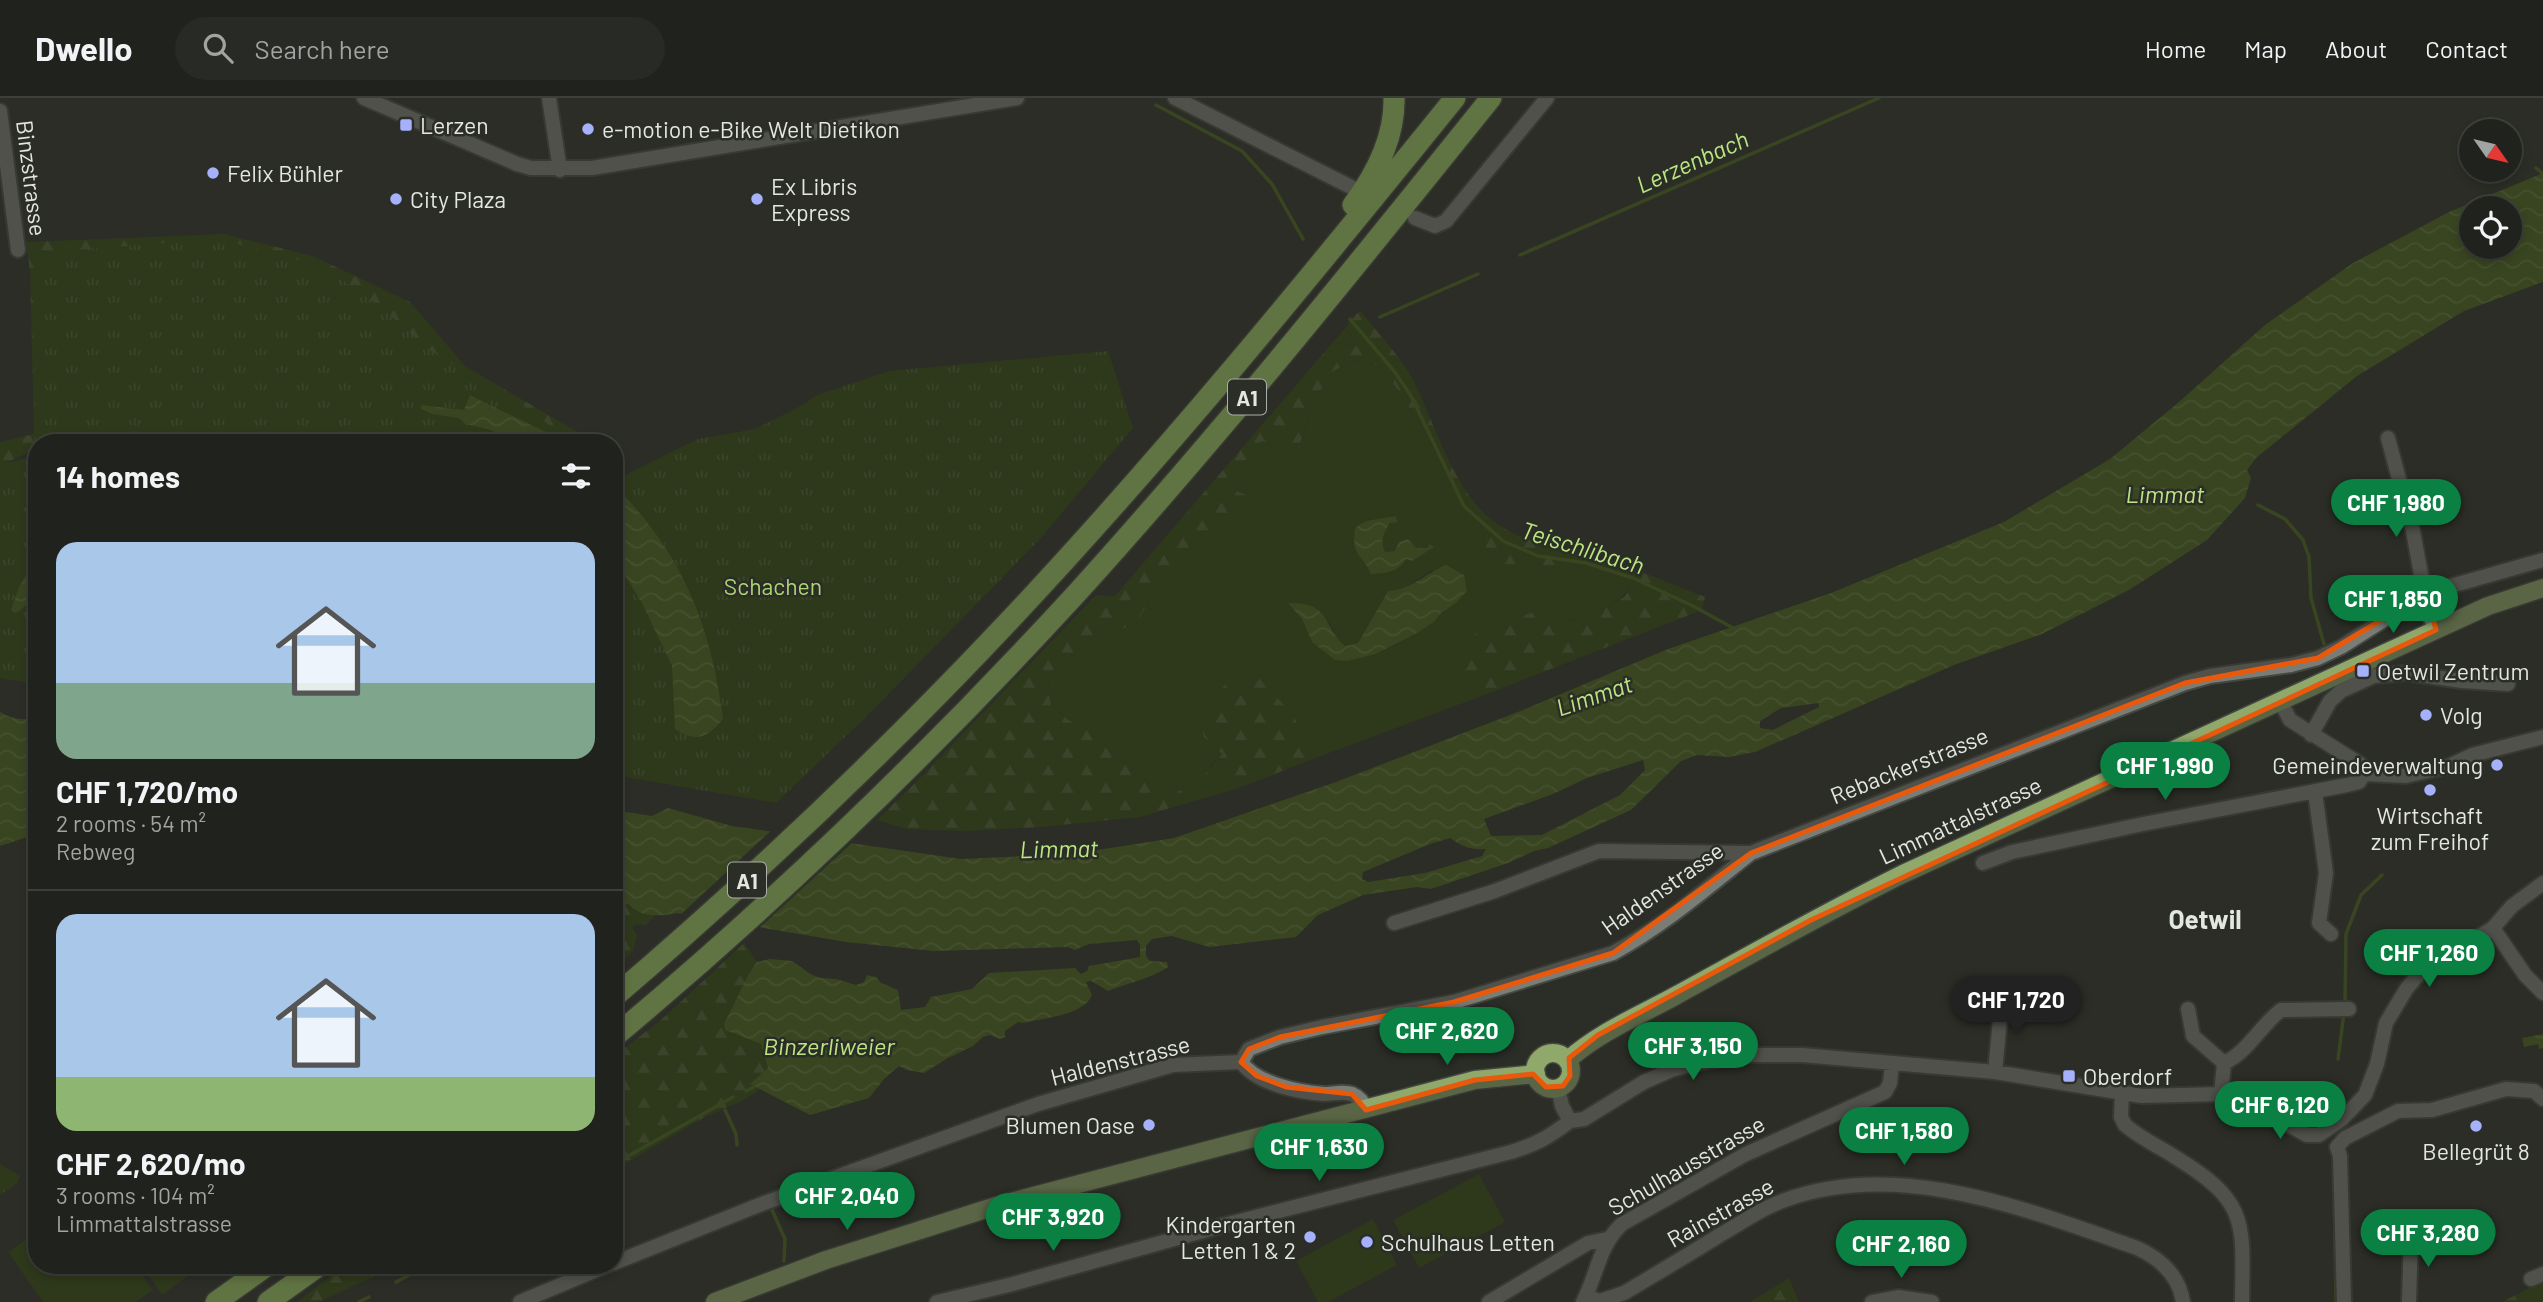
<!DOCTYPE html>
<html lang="en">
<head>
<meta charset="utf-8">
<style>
	body { margin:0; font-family:Barlow,sans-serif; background:#282a26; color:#f1f3f6; height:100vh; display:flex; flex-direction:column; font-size:26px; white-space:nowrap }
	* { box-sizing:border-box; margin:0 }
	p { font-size:23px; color:#a2a4a4 }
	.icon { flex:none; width:38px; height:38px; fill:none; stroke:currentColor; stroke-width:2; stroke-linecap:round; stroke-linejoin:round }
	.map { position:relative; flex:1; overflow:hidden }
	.panel { position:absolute; left:28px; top:336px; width:595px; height:840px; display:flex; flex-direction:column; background:#20221d; border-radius:28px; box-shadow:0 4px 10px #0003,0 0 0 2px #3d3f3b }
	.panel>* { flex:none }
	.needle { width:46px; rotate:124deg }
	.tools { position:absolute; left:2459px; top:21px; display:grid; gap:14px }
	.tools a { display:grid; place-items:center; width:63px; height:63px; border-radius:50%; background:#20221d; box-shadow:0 4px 10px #0003,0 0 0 2px #3d3f3b; font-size:35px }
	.price { position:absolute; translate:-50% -60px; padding:0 16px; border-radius:24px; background:#0b8043; color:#fff; font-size:23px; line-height:46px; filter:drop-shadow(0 2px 4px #0008) }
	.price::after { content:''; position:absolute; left:50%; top:42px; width:21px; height:16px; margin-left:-10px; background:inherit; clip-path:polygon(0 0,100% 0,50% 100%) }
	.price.selected { background:#222; color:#fff }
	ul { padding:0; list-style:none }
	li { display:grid; align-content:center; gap:14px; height:371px; padding:0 28px }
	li+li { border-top:2px solid #3d3f3b }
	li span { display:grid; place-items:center; height:217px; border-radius:21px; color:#555 }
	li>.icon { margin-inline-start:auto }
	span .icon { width:126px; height:126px; fill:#fffc; stroke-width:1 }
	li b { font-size:30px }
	h2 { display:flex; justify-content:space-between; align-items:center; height:84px; padding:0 28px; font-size:30px }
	header { display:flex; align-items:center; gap:42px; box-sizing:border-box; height:98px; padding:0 35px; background:#20221d; border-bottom:2px solid #3d3f3b }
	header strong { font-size:33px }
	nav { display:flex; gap:38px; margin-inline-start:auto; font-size:24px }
	.search { width:490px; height:63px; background:#282a26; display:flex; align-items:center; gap:18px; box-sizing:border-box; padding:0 24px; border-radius:38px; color:#a2a4a4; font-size:26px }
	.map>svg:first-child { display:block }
</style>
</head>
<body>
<header>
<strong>Dwello</strong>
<div class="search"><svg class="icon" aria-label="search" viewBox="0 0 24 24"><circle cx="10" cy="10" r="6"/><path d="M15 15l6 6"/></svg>Search here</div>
<nav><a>Home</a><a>Map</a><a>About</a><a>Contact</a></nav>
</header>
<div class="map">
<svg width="2543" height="1204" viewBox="0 0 2543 1204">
	<defs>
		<pattern id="forest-firs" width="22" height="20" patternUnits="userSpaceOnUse" patternTransform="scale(1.75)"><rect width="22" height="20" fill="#31450f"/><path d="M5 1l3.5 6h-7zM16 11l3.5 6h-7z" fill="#4f6032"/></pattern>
		<pattern id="park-tufts" width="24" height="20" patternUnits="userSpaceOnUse" patternTransform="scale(1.75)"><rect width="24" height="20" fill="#31450f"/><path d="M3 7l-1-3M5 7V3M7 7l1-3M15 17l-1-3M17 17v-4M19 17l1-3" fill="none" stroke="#4f6032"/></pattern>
		<pattern id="water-waves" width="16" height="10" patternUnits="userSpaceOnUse" patternTransform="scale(1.75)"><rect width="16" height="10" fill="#496319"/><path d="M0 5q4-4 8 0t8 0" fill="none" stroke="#63793a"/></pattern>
	</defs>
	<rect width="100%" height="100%" fill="#2b2d27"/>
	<path fill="#31450f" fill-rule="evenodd" d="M 1345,230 L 1354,240 L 1357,249 L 1333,244 Z
		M 1353,262 L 1376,266 L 1388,277 L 1426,336 L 1457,393 L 1478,418 L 1487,454 L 1496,466 L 1519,466 L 1554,478 L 1573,471 L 1583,455 L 1614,463 L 1614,470 L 1631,488 C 1620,505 1595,518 1575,521 C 1562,524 1544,517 1531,515 L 1470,593 L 1482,598 L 1313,661 L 1294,618 L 1204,639 L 1222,656 L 1209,670 L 1225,679 L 1233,692 L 1184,706 L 1182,693 L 1151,687 L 1091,635 L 1067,621 L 1051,607 L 1048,589 L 1050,576 L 1094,539 L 1135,527 L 1152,499 L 1167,483 L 1186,454 L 1221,440 L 1240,394 L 1228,384 L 1262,343 L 1289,356 L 1300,345 L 1318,296 L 1332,274 ZM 1395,418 L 1397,421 C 1384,428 1379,440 1385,454 L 1433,449 L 1412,463 L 1406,461 L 1370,471 L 1382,421 ZM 1432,472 L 1456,505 L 1441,515 L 1434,524 L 1399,545 L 1376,556 L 1348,563 L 1312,544 L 1302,521 L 1289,506 L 1329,524 L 1337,540 L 1345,548 L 1358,545 L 1388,493 L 1401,493 Z
		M 1479,1076 L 1505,1124 L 1419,1170 L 1393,1122 Z
		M 1373,1121 L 1397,1167 L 1328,1204 L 1318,1204 L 1296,1163 Z
		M 37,1134 L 37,1167 L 135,1167 L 153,1192 L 136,1204 L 43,1204 L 8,1154 Z
		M 142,1167 L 203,1167 L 162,1197 Z"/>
	<path fill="url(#forest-firs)" d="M 224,136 L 313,158 L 410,204 L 465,268 L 588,340 L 591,345 L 37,345 L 37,350 L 0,368 L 0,344 L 34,336 L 30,173 L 26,144 Z
		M 1360,212 C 1376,234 1399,256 1412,280 C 1438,329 1452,397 1502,429 C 1526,444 1555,449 1583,455 L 1573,471 L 1554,478 L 1519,466 L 1496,466 L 1487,454 L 1478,418 L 1457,393 L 1426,336 L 1388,277 L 1376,266 L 1353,262 L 1332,274 L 1318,296 L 1300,345 L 1289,356 L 1262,343 L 1229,383 L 1239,394 L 1249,398 L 1243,414 L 1221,440 L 1186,454 L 1167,483 L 1152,499 L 1135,527 L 1094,539 L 1050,576 L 1048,589 L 1051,607 L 1067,621 L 1091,635 L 1151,687 L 1182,693 L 1184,706 L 1140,719 L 1041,729 L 966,733 L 906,731 L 877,722 L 918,682 L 1096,497 L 1115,498 L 1333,244 L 1356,249 L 1354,240 L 1345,230 Z
		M 1614,463 L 1705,499 L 1702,512 L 1482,598 L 1470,593 L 1464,577 L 1467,549 L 1480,530 L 1531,515 L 1574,522 L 1608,509 L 1625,498 L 1631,488 L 1614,470 Z
		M 1256,577 L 1294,618 L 1313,661 L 1233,692 L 1225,679 L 1205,676 L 1222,656 L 1204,639 L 1200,620 L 1215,596 L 1233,580 Z
		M 624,806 L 637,814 L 655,818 L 647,826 L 634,827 L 632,830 L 637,837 L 633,853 L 614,872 L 614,811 Z
		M 744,845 L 757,864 C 743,882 736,905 724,925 L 733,936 L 743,938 L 761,946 L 768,970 L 751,985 L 759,992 L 742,1003 L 705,1019 L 614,1072 L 614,958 L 661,922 Z
		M 345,1167 L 398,1167 L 319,1204 L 297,1204 Z
		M 1789,1180 L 1799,1204 L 1750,1204 Z
		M 2543,1183 L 2543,1204 L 2502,1204 Z"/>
	<path fill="url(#park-tufts)" d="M 219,141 L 312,166 L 336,177 L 384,212 L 427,250 L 483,287 L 527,310 L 572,345 L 37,345 L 37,586 L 0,580 L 0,366 L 34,359 L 36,155 Z
		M 1108,253 L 1133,330 L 1040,441 L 868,617 L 776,705 L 614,677 L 614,379 L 617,381 L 698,341 L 755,331 L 797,310 L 817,297 L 889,273 Z
		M 0,1066 L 20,1078 L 17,1085 L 0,1097 Z"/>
	<path fill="url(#water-waves)" fill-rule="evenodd" d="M 2543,75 L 2543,184 L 2464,213 L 2357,278 L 2256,360 L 2247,372 L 2251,380 L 2245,400 L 2207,442 L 2129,492 L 2042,536 L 1954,567 L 1755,654 L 1729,659 L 1697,657 L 1681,663 L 1631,712 L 1548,750 L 1534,753 L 1508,765 L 1431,791 L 1417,789 L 1363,797 L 1318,817 L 1296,839 L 1209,849 L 1172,838 L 1152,841 L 1146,848 L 1146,858 L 1150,863 L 1167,864 L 1168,869 C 1150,881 1128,885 1108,893 L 1091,883 L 1086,884 L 1092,897 C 1083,918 1043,920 1023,925 L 1018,924 L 1005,933 L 1005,939 L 1000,941 L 990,937 L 983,939 L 973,948 L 948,960 L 924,975 L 907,972 L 899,968 L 884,981 L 869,1000 L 810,1017 L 750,986 L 768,970 L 761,946 L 725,932 L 724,925 C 736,905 743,882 757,864 L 770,861 L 792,863 L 812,877 L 821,880 L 836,881 L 856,887 L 864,884 L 867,877 L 876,879 L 881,885 L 898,892 L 901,912 L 925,909 L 931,899 L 972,891 L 989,875 L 1075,870 L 1081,876 L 1087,873 L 1089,868 L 1140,859 L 1140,847 L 1137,842 L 1089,846 L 1075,852 L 1068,849 L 934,853 L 846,844 L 676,815 C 661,819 638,819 628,806 L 614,811 L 614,712 L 652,718 L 668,710 L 732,728 L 961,761 L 1072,756 L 1174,740 L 1336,684 L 1523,612 L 1668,551 L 1831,495 L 2004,424 L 2110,361 L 2179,304 L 2265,227 L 2353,165 L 2449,114 ZM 2471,110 L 2510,110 L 2510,149 L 2471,149 ZM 1819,605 L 1819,609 L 1773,632 L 1760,630 L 1760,623 L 1781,610 ZM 1643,662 L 1645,672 L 1620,697 L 1542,737 L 1491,738 L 1484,721 L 1553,696 L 1587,680 ZM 1450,740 C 1463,749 1470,752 1486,751 L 1482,758 L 1425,775 L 1368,784 L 1362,781 L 1363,774 L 1430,746 Z
		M 470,297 C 501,314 534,326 565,345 L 512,345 L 491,332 L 466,326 L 459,320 L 432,316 L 421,311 L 421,307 L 464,312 Z
		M 614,387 C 682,455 711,526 723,621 C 707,640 697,645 675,631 L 672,568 L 641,503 L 614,460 Z
		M 1396,418 L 1397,424 L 1390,425 C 1383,436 1380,442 1385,454 L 1395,453 L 1399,444 L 1408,441 L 1416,450 L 1427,450 L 1430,446 L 1434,449 L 1412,463 L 1406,461 C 1398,474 1386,475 1371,476 C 1362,455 1351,460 1355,430 L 1366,423 Z
		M 37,459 L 37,499 C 28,502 24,512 15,515 L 11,512 L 19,489 Z
		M 1446,467 L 1464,477 L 1467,493 L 1456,505 L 1441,515 L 1434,524 L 1417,535 L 1376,556 L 1348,563 L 1335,562 L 1312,544 L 1302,521 L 1288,505 C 1331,504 1322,527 1345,548 L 1358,545 L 1388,493 C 1409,493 1426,475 1446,467 Z
		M 0,614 C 13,621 22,624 37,618 L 37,736 L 0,748 Z
		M 2543,936 L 2543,950 L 2539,951 L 2538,946 L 2524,949 L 2522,940 Z"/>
	<path fill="#2b2d27" d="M 774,730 L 855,742 L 757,832 L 678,819 Z"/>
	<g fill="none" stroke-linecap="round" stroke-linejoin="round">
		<path stroke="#496319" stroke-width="3.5" d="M 1156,7 L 1242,53 L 1272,86 L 1303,141
			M 2536,70 L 2543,76
			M 1520,157 L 1879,0
			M 1380,219 L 1478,176
			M 1350,221 L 1394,273 L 1411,298 L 1464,408 L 1503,443 L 1538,458 L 1586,465 L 1633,480 L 1693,508 L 1735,531
			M 2258,407 L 2285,421 L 2303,442 L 2309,459 L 2311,500 L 2324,546
			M 2345,907 L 2346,836 L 2361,797 L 2382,777
			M 2338,961 L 2344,915
			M 746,993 L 754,989
			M 725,1012 L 736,1036 L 737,1047
			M 614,1066 L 733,999
			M 2334,1080 L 2336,1204
			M 772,1112 L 785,1141 L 784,1163
			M 396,1184 L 428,1167
			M 359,1204 L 369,1199"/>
		<defs>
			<path id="minor" d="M 364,0 L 517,66 L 531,70 L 592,70 L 1017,0
				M 549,0 L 560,72
				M 1175,0 L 1353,90
				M 0,13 L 18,152
				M 1415,120 L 1435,128 L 1446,123 L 1547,0
				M 2388,340 L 2413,433 L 2428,514 L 2436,532
				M 2280,603 L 2290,622 L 2360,666 L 2364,676
				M 2311,637 L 2330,603 L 2341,593 L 2374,578 L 2406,575 L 2462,583 L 2508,586
				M 2364,676 L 2406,678 L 2449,668 L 2472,657 L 2543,639
				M 2315,694 L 2326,775 L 2319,825 L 2331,836
				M 1983,765 L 2012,754 L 2143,726 L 2347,687 L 2359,684 L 2364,676
				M 1394,825 L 1495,793 L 1599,753 L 1751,755 L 2185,585 L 2210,578 L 2291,567 L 2318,560 L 2341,549 L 2426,495 L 2543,462
				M 2493,830 L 2525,877 L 2543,895
				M 2188,911 L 2193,938 L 2224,965 L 2221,996
				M 1241,964 C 1257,986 1298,994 1324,996 C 1333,996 1343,993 1352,996 C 1359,999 1364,1005 1366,1012
				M 2224,965 C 2248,954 2261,927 2281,912 L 2349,911
				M 1995,974 L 2002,900
				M 1558,990 L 1562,1008 L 1570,1023
				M 2122,994 L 2121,1019 L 2125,1027 C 2140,1040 2158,1048 2175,1059 C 2249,1104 2243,1124 2242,1204
				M 1570,1023 L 1584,1021 L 1644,984 L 1671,972 L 1697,965 L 1749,957 L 1802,957 L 1995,974 L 2142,998 L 2221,996 L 2241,1001 L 2307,1037 L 2319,1037 L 2342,1021 L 2365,997 L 2377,966 L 2386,925 L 2407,890 L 2420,875 L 2493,830 L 2512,808 L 2543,785
				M 2337,1049 L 2345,1040 L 2398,1013 L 2432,1012 L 2506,991 L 2534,993 L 2543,1001
				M 2337,1049 L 2340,1058 L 2344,1204
				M 614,1165 L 759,1107 L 1038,1006 L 1173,967 L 1241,964 L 1249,951 L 1280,939 L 1322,929 L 1454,904 L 1613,855 C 1663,828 1707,790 1751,755
				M 2531,1181 L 2543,1176
				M 1586,1198 L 1600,1203 L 1624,1195 C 1656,1176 1688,1157 1720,1137 C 1738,1127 1756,1114 1775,1106 C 1892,1057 2025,1111 2137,1150 C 2161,1161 2179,1177 2183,1204
				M 520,1204 L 608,1167
				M 937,1204 L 1009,1187 L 1228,1126 L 1511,1054 C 1537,1046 1549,1039 1570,1023
				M 1489,1204 L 1588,1145 L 1607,1141
				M 1583,1204 C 1597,1177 1599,1147 1622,1126 L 1746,1056 L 1885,994 L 1890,985 L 1892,966
				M 1872,1204 L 1898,1199 L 1932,1204
				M 2409,1204 L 2411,1137"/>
			<path id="major" d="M1535 973a18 18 0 1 1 36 0a18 18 0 1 1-36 0Z
				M 1568,962 C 1601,933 1639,918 1677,897 C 1752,856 1826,814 1903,776 L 2488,508 L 2543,490
				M 715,1204 L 826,1162 L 999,1107 L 1475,982 L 1536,976"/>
			<path id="highway" d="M 1353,107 C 1376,76 1395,40 1394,0
				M 614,899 C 752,781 884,656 1009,523 C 1166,356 1311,178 1455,0
				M 614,939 C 778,802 932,653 1076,496 C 1221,336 1356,168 1491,0
				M 216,1204 L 268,1167
				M 268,1204 L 320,1167"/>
		</defs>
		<use href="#minor" stroke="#454842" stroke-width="18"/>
		<use href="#major" stroke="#454842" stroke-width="21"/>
		<use href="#highway" stroke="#454842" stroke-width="24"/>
		<use href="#minor" stroke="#7a7d76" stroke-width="14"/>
		<use href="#major" stroke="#90a96b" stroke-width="18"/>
		<use href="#highway" stroke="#9fc764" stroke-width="21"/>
	</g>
	<path d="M0 0H2543V1204H0ZM 2426,495 L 2436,532 L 1811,822 L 1598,937 L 1569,960 L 1570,978 L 1563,988 L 1546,989 L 1533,976 L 1475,982 L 1366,1012 L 1352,996 L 1286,989 L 1257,978 L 1241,964 L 1249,951 L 1280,939 L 1454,904 L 1613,855 L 1751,755 L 2185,585 L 2318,560 Z" fill="#2b2d27" fill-opacity=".55" fill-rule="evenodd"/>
	<path fill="none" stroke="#e8590c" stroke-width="5" stroke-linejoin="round" d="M 2426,495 L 2436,532 L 1811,822 L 1598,937 L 1569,960 L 1570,978 L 1563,988 L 1546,989 L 1533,976 L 1475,982 L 1366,1012 L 1352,996 L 1286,989 L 1257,978 L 1241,964 L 1249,951 L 1280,939 L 1454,904 L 1613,855 L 1751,755 L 2185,585 L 2318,560 Z"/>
	<g fill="#a6b1fc" stroke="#2b2d27" stroke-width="2.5">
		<rect x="399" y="20" width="14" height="14" rx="3.5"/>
		<circle cx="588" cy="31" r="7"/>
		<circle cx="213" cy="75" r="7"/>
		<circle cx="396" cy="101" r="7"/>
		<circle cx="757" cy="101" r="7"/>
		<rect x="2356" y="566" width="14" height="14" rx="3.5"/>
		<circle cx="2426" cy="617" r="7"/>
		<circle cx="2497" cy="667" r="7"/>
		<circle cx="2430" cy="692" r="7"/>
		<rect x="2062" y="971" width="14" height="14" rx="3.5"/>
		<circle cx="1149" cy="1027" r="7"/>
		<circle cx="2476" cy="1028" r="7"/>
		<circle cx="1310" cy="1139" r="7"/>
		<circle cx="1367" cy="1144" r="7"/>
	</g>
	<g text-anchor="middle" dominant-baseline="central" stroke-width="5" stroke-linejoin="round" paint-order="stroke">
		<g fill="#2b2d27" stroke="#acaeaa" stroke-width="2">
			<rect x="1228" y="281.5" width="38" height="35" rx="5"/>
			<rect x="728" y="764.5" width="38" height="35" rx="5"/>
		</g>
		<g font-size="21" font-weight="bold" fill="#e4e6e2">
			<text x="1247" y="299">A1</text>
			<text x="747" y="782">A1</text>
		</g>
		<g font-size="23" fill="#e4e6e2" stroke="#2b2d27" text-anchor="start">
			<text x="420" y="27">Lerzen</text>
			<text x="602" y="31">e-motion e-Bike Welt Dietikon</text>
			<text x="227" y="75">Felix Bühler</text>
			<text x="771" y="88">Ex Libris<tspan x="771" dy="26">Express</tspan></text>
			<text x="410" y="101">City Plaza</text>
			<text x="2377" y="573">Oetwil Zentrum</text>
			<text x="2440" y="617">Volg</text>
			<text x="2483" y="667" text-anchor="end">Gemeindeverwaltung</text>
			<text x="2430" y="717" text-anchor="middle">Wirtschaft<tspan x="2430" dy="26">zum Freihof</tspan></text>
			<text x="2083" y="978">Oberdorf</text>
			<text x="1135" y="1027" text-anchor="end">Blumen Oase</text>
			<text x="2476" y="1053" text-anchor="middle">Bellegrüt 8</text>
			<text x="1296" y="1126" text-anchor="end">Kindergarten<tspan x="1296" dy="26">Letten 1 &amp; 2</tspan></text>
			<text x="1381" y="1144">Schulhaus Letten</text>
		</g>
		<g font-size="23" fill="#e4e6e2" stroke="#2b2d27">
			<text transform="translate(32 80) rotate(83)">Binzstrasse</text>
			<text transform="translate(1909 667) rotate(-22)">Rebackerstrasse</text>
			<text transform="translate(1960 722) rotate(-25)">Limmattalstrasse</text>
			<text transform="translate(1662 790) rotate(-35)">Haldenstrasse</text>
			<text transform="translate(1120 962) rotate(-14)">Haldenstrasse</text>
			<text transform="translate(1686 1067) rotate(-30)">Schulhausstrasse</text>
			<text transform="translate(1720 1114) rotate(-29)">Rainstrasse</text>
		</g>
		<g font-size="23" fill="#add672" stroke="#2b2d27">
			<text x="773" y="488">Schachen</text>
		</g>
		<g font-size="24" font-style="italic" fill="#bde682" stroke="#2b2d27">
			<text transform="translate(1692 63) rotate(-24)">Lerzenbach</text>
			<text x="2165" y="395">Limmat</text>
			<text transform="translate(1583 449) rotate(17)">Teischlibach</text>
			<text transform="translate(1594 597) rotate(-19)">Limmat</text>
			<text transform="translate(1059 750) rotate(-1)">Limmat</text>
			<text x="829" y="947">Binzerliweier</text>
		</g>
		<g font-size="26" font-weight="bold" fill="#e4e6e2" stroke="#2b2d27">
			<text x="2205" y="820">Oetwil</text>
		</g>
	</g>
</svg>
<div class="tools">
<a><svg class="needle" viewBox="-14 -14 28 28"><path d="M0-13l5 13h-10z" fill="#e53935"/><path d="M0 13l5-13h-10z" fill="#a2a4a4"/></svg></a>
<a><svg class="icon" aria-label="locate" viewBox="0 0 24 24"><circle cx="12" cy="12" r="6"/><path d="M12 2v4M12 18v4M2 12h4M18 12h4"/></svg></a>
</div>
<b class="price" style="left:2396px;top:441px">CHF 1,980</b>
<b class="price" style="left:2393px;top:537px">CHF 1,850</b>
<b class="price" style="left:2165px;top:704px">CHF 1,990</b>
<b class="price" style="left:2429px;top:891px">CHF 1,260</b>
<b class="price selected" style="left:2016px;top:938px">CHF 1,720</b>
<b class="price" style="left:1447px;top:969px">CHF 2,620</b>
<b class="price" style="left:1693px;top:984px">CHF 3,150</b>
<b class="price" style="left:2280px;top:1043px">CHF 6,120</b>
<b class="price" style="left:1904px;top:1069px">CHF 1,580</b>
<b class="price" style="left:1319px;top:1085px">CHF 1,630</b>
<b class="price" style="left:847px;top:1134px">CHF 2,040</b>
<b class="price" style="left:1053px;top:1155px">CHF 3,920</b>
<b class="price" style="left:2428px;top:1171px">CHF 3,280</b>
<b class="price" style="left:1901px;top:1182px">CHF 2,160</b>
<section class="panel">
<h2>14 homes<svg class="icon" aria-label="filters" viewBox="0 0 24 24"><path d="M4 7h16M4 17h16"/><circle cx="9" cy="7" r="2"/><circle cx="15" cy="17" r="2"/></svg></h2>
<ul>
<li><span style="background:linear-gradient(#a9c7e8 65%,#7fa58c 0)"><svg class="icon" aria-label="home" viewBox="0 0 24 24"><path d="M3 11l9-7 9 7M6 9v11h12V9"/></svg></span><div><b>CHF 1,720/mo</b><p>2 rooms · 54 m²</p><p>Rebweg</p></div></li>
<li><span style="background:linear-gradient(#a9c7e8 75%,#8fb573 0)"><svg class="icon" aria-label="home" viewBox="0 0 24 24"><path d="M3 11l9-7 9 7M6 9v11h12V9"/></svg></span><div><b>CHF 2,620/mo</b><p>3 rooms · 104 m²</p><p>Limmattalstrasse</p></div></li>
</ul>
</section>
</div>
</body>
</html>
